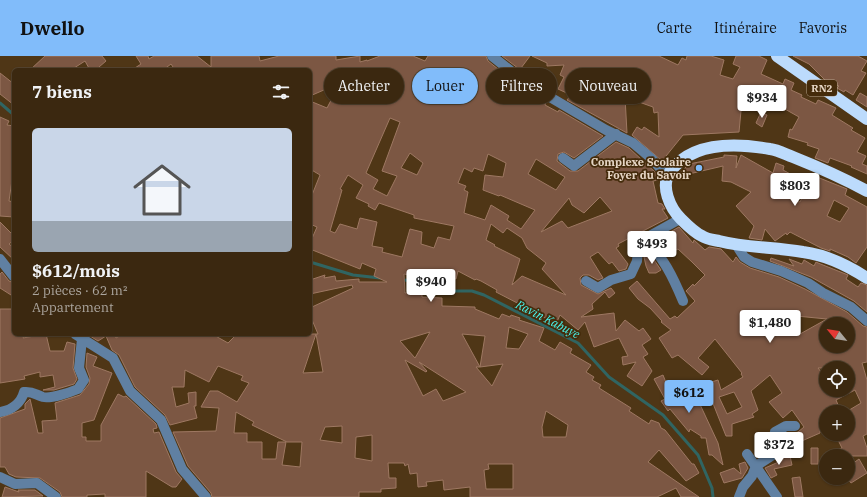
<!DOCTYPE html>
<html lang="fr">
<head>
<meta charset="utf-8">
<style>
	body { margin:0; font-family:"IBM Plex Serif",serif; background:#423019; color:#f1f3f6; height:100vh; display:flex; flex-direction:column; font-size:15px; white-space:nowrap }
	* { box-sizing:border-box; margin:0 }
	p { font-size:13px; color:#aca69f }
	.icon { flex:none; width:22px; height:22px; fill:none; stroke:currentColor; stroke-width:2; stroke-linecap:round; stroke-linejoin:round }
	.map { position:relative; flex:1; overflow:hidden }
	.drawer { position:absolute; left:12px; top:12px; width:300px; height:268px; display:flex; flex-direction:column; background:#3b2810; border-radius:6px; box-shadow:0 1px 3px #0004,0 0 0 1px #544430 }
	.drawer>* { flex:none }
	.hud { position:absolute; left:324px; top:12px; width:380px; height:36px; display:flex; gap:8px }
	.needle { width:26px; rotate:300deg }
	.controls { position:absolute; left:819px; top:261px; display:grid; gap:8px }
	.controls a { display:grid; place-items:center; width:36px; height:36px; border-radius:50%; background:#3b2810; box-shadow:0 1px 3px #0004,0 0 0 1px #544430; font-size:20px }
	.price { position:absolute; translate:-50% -34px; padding:0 9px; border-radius:4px; background:#fff; color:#222; font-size:13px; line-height:26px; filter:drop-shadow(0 1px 2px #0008) }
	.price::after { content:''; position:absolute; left:50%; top:24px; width:12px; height:9px; margin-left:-6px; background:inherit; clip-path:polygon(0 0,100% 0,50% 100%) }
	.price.selected { background:#81bcfa; color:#111 }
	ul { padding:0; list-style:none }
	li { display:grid; align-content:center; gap:8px; height:212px; padding:0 20px }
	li+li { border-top:1px solid #544430 }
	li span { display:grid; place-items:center; height:124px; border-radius:6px; color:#555 }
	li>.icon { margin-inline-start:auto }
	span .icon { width:72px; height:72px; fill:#fffc; stroke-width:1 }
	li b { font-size:17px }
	h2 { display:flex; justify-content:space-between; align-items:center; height:48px; padding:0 20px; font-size:17px }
	.tag { padding:0 14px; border-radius:18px; background:#3b2810; box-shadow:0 1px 3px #0004,0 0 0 1px #544430; font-size:14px; line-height:36px }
	.tag.selected { background:#81bcfa; color:#111 }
	header { display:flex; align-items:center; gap:24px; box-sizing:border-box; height:56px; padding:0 20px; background:#81bcfa; color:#111 }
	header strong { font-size:19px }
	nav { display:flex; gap:22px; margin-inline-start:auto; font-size:14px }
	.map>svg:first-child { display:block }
</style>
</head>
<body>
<header>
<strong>Dwello</strong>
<nav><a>Carte</a><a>Itinéraire</a><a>Favoris</a></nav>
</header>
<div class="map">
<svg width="867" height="441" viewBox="0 0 867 441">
	<rect width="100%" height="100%" fill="#4f3616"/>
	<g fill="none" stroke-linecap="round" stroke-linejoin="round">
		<path stroke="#306562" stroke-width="3" d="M 0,47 L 14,59
			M 310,206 L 353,219 L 380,222
			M 402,224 L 420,225 L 434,235 L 472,235 L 484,239 L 578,287 L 609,321 L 663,359 L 698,399 L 712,432 L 713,441"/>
	</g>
	<path fill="#7c5743" stroke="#9e7862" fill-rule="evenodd" d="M 45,0 L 102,0 L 106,5 L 99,11 L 101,14 L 90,14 L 85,5 L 71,14 L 30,14 Z
		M 136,0 L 148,0 L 149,3 L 154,0 L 197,0 L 211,11 L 211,0 L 259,0 L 260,5 L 279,0 L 336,0 L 336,4 L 360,0 L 360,6 L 367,4 L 367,5 L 380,0 L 413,0 L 425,5 L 428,0 L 486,0 L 488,5 L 520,31 L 519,34 L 535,43 L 536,40 L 546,46 L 545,49 L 558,56 L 559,54 L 603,80 L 574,102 L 564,96 L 558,98 L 557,105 L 570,115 L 578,115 L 616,86 L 629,92 L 655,116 L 658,124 L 653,125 L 658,147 L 662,148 L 665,153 L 662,153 L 668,162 L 618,188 L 619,190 L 616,192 L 628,208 L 626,213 L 619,215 L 612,206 L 609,208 L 598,196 L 590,201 L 603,222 L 598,224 L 589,219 L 583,219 L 580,222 L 581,229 L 598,238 L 611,232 L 615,237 L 609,242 L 605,236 L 592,248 L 593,253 L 581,261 L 614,257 L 616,275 L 625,264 L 639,275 L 643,272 L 651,283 L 642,289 L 648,298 L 643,301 L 652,315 L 642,330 L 627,320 L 636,306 L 623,309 L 622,301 L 628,300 L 619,282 L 594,291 L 585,266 L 578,274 L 560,259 L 556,268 L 538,258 L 539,256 L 526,249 L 525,251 L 496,236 L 497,234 L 481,225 L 476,223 L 475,224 L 458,215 L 456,223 L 435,218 L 433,223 L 420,216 L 419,221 L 404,218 L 405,237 L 422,236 L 422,241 L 442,242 L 442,250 L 475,251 L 475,253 L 499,263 L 502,258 L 510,261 L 511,259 L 520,262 L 519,264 L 544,272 L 539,285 L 555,294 L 560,286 L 572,293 L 570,297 L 591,309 L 586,316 L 594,321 L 592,324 L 601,329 L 599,332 L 631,352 L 629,355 L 649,368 L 651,364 L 659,367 L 661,372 L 665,374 L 692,408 L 694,408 L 699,417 L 686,425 L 659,394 L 648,406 L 699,441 L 681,441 L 676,432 L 657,441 L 470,441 L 470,431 L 444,434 L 443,424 L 426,426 L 427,430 L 418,431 L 417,417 L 410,418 L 408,408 L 405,410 L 404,407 L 388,407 L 389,422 L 396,422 L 396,432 L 381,433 L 381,436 L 359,436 L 359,441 L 212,441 L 211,437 L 188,410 L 173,376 L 216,375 L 219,352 L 201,351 L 210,335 L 218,335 L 237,346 L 249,327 L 241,324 L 243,320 L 218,310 L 209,326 L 185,314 L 184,331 L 172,331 L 176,351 L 189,347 L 188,337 L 196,336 L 196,350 L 194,350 L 197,362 L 170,369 L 165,359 L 135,331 L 119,299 L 112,294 L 106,280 L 98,285 L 87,278 L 114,278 L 116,282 L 123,278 L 212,278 L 228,287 L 237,278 L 318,278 L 310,259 L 312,251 L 353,232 L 352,229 L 310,238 L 310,224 L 325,219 L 324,222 L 335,220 L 336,225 L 359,223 L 359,226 L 387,226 L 374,220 L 376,213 L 362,207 L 360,213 L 310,193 L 310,187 L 317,171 L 310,168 L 310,138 L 312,139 L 320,119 L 310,113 L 310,45 L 327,52 L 340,27 L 310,40 L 310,14 L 175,14 L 171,8 L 163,14 L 132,14 L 141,8 ZM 390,62 L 400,66 L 382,115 L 397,120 L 387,140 L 373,133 L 378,124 L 366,117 ZM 410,97 L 423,107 L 417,119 L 401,112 ZM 488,98 L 506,107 L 503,121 L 485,119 L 483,134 L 499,140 L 500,139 L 535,154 L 521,173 L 507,164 L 509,160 L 491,149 L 485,164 L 464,157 L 468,136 L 464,134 L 466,130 L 458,127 L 464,112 L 472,116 L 474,112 L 483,115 ZM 536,103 L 565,121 L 556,134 L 528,118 ZM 348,119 L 363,129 L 356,142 L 369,148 L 368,150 L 375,154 L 379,147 L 414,159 L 414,162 L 454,170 L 450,184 L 438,181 L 434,192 L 421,188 L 422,176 L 410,173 L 402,201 L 382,196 L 383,192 L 372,190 L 377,166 L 360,162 L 357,173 L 340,168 L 335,177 L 330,175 L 342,134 L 340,133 ZM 600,141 L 612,155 L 568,172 L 562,165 L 541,176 L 569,142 L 572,149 L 584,157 ZM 491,168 L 503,177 L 507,172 L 522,182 L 527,192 L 546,207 L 542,213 L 566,239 L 522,220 L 512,229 L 520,203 L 494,190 L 495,189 L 486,184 ZM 509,271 L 528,278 L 519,293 L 506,292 ZM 430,276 L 415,302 L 400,285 ZM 316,278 L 323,316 L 303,317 ZM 462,278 L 485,280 L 480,311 ZM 405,304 L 426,316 L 427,315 L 419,306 L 466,336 L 443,345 L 436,333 L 423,340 ZM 503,308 L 492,330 L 476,311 L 480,311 ZM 546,355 L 568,369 L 566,381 L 543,381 L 542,371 ZM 236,356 L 254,366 L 252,369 L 287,386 L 302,386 L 300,411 L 282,409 L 286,386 L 278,386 L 276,403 L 262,403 L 262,386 L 247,386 L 247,377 L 234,377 ZM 342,370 L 342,387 L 320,384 L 325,371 ZM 372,379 L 372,405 L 355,402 L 356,381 ZM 488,408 L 513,408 L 513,433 L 486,433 L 484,414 L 489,413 Z
		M 502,0 L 530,0 L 521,12 L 524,15 L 523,16 Z
		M 532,0 L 659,0 L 678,9 L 682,2 L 686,4 L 687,0 L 711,0 L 724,4 L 720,19 L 733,23 L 740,11 L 733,8 L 736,0 L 759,0 L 767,4 L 761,18 L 783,28 L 785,23 L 794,27 L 791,34 L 802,39 L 801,41 L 816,48 L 818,44 L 836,52 L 832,59 L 853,72 L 851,74 L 865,82 L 857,96 L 866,100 L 862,108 L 867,110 L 867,118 L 851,111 L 852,110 L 830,102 L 828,107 L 815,102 L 819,93 L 807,89 L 808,87 L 788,81 L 790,73 L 792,74 L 799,61 L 776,48 L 777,46 L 754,36 L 750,47 L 742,44 L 739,76 L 683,79 L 662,105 L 632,79 L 637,71 L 642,74 L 644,71 L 659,81 L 658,56 L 654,57 L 653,51 L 625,41 L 627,77 L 567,44 L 571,39 L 558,33 L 564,21 L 560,19 L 564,9 L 547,10 L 547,7 Z
		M 793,0 L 858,0 L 867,5 L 861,15 L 866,17 L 853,39 L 845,34 L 844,36 L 837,32 L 839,30 L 826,25 L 809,8 Z
		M 0,17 L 14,28 L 14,49 L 0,38 Z
		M 860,37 L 867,41 L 867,51 L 856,44 Z
		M 761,56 L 767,59 L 762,71 L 756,67 Z
		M 0,61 L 9,65 L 7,69 L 14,70 L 14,124 L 12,124 L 9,145 L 14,146 L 14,161 L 0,160 Z
		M 724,99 L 737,100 L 736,112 L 741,99 L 773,117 L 776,107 L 784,110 L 783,114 L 794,120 L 784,139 L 800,146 L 812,119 L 847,133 L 845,139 L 867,151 L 867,191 L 856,207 L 848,201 L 830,193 L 830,195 L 821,192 L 790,176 L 787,179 L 786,177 L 775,185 L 765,173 L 762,184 L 749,182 L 754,170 L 736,150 L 751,136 L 731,126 L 722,125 L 723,110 L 676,121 L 689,108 L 724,101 ZM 834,144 L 849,152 L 840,166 L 827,160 Z
		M 0,166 L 14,180 L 14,184 L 9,188 L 14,192 L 14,204 L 0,191 Z
		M 679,171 L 693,187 L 694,184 L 705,194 L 709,191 L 721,193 L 733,206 L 736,201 L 740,206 L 750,212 L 779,221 L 805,233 L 847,256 L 863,270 L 867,271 L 867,306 L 862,307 L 867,324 L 867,378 L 863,380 L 867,392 L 867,400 L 823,400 L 842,392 L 835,378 L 848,378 L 848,371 L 853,369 L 848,356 L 846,356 L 861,347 L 855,334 L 836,344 L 841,356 L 826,356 L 826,378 L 820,364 L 820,377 L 788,391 L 784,380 L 798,376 L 804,371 L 792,354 L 783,362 L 769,346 L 782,337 L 770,319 L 751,335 L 758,354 L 752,358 L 754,361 L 732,368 L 732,380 L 726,380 L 710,340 L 712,340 L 708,327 L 718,324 L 721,334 L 743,321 L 741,318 L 742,317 L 715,283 L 698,302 L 709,311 L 702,319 L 678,299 L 672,302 L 659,282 L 671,274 L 661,266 L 662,265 L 650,252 L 638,243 L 629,232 L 637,225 L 670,263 L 675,260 L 677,262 L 695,245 L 686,235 L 693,228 L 694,230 L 705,219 L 692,206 L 678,193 L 676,194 L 665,183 L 659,187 L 656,184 ZM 786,259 L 827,263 L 800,278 ZM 826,268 L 848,268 L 848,290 L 826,290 ZM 818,312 L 848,312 L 848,334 L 826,334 L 826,322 ZM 734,336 L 742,351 L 727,358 L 719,341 Z
		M 650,198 L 661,214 L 656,217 L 649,217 L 646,210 L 644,201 Z
		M 771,202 L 794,210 L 789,203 L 802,208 L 804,204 L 814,210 L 816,206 L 818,207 L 848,219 L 846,223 L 858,231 L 861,227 L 867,229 L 867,256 L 854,245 L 811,221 L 770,205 Z
		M 2,216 L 9,225 L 14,227 L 14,233 L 11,239 L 0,232 L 0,218 Z
		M 0,253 L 14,253 L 14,278 L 25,278 L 23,282 L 46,278 L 50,295 L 64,295 L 67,286 L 75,288 L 73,312 L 77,323 L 74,328 L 54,334 L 43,334 L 55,331 L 53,319 L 40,321 L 40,316 L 24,320 L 25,323 L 0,327 Z
		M 87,297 L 97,301 L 93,310 L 112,317 L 94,364 L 82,367 L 82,381 L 86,381 L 86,385 L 101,385 L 101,369 L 118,338 L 124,341 L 126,340 L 156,368 L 157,372 L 153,373 L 154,377 L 159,376 L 176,416 L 182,423 L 176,431 L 172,431 L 146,415 L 146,441 L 105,441 L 105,438 L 87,439 L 87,441 L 62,441 L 60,436 L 40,422 L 16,421 L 9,418 L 5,411 L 0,411 L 0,362 L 25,353 L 25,348 L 30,343 L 38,377 L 43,377 L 42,365 L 57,364 L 55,347 L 80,339 L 89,328 L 90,322 L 86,311 Z
		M 663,319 L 667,329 L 680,325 L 684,332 L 677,335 L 685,347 L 697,342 L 718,387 L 723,409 L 712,399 L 709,399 L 706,382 L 701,382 L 701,380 L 690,373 L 689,376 L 670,353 L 668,355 L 661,345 L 665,343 L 654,323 Z
		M 811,392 L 818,392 L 818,408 L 811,408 Z
		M 790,400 L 792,409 L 774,413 L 777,419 L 771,422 L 765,412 L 783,404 L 783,401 Z
		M 859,403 L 867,417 L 851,427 L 848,423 L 848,411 Z
		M 745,406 L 748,412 L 742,422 L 724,427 L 720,417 L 734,412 L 741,418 L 739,408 Z
		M 800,421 L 803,441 L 795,441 L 792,422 Z
		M 5,431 L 19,436 L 18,434 L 35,434 L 43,440 L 2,441 Z"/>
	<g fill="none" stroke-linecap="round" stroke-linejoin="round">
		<path stroke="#6080a2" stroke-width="10" d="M 492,0 L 526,27 L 606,74 L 633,87 L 652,103 L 667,120
			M 563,102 L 574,110 L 616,78
			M 644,183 C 663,200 673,221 683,245
			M 737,190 L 744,201 L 752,206 L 781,215 L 808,227 L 823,237 L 851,251 L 867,265
			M 0,203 L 14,221
			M 586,225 L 598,232 L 611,224 L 631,218 L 637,205 L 638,193 L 644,183 L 680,163
			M 75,278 L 113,302 L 130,335 L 161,364 L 182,413 L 206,441
			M 0,356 C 12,354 21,347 24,336 C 33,335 36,339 43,341 C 51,343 71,336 78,333 L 84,324 L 79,312 L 82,283
			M 747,398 L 777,441
			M 0,421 L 15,428 L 37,427 L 56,441
			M 739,441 L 743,431 L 752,420 L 756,410 L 782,393 L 775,376 L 786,370 L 795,370"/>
		<path stroke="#bcdbfc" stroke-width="12" d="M 777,0 L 867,63
			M 867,135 C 843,122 818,111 793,101 C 785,98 778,94 770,93 C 736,87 692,85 670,116 C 660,130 670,152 681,163 C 686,168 695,177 702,180 C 706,183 714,184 719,185 C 747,192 775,191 803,196 C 827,199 847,209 867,222"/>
	</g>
	<circle fill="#81bcfa" stroke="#442b0b" stroke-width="1.5" cx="699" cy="112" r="4"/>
	<g text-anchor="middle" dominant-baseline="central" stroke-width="3.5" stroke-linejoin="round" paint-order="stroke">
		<rect fill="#442b0b" stroke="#b5a28c" stroke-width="1" x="807" y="24" width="30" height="16" rx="3"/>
		<g font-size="10" font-weight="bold" fill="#e5d5c4">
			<text x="822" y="32">RN2</text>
		</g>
		<g font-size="11" font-weight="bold" fill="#e5d5c4" stroke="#442b0b" text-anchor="end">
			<text x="691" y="106">Complexe Scolaire<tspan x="691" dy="13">Foyer du Savoir</tspan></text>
		</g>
		<g font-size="12" font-style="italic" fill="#48f6ee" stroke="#442b0b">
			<text transform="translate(548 263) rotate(27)">Ravin Kabuye</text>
		</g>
	</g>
</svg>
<div class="controls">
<a><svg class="needle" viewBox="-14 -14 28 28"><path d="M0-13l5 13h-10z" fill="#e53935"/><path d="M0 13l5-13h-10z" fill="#aca69f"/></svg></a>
<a><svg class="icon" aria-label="locate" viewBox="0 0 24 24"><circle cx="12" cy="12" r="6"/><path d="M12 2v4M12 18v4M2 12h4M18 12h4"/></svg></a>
<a>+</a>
<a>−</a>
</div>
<b class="price" style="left:762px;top:63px">$934</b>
<b class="price" style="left:795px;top:151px">$803</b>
<b class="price" style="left:652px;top:209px">$493</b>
<b class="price" style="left:431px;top:247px">$940</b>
<b class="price" style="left:770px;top:288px">$1,480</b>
<b class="price selected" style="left:689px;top:358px">$612</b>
<b class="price" style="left:779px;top:410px">$372</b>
<div class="hud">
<a class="tag">Acheter</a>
<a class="tag selected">Louer</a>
<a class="tag">Filtres</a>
<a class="tag">Nouveau</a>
</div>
<section class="drawer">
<h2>7 biens<svg class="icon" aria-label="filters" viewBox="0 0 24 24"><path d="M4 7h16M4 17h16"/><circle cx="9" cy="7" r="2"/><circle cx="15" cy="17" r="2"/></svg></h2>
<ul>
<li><span style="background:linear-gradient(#c9d6e8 75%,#9aa5b1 0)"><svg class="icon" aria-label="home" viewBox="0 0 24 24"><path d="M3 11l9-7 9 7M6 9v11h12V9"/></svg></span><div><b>$612/mois</b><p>2 pièces · 62 m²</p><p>Appartement</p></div></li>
</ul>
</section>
</div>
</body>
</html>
